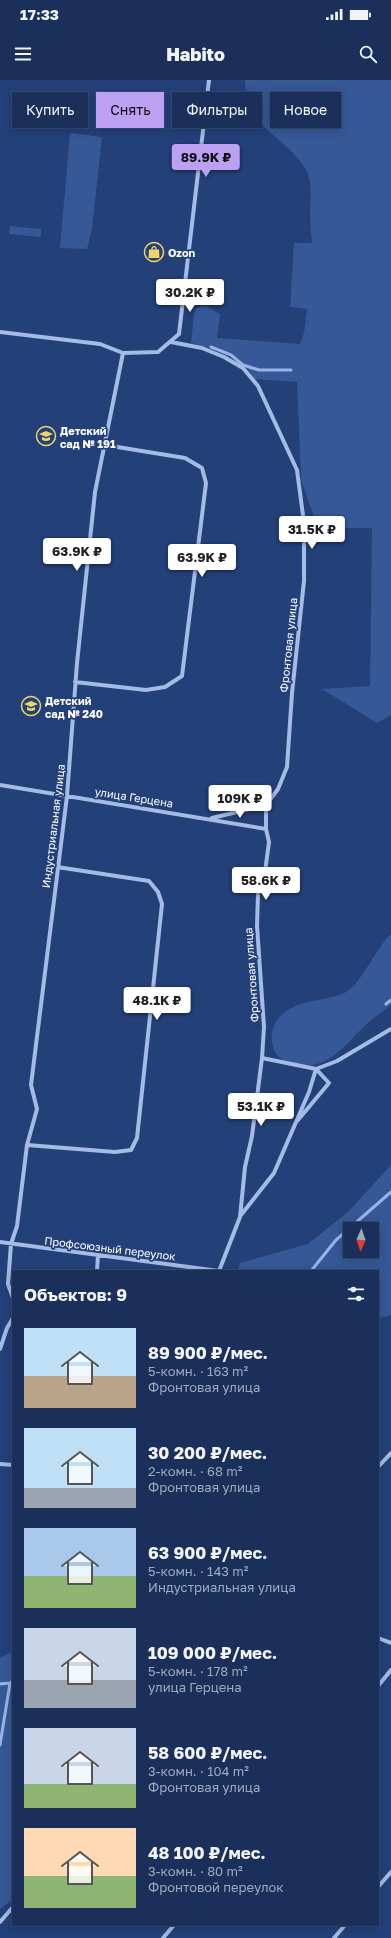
<!DOCTYPE html>
<html lang="ru">
<head>
<meta charset="utf-8">
<style>
	body { margin:0; font-family:"Golos Text",sans-serif; background:#273c64; color:#f1f3f6; height:100vh; display:flex; flex-direction:column; font-size:15px; white-space:nowrap }
	* { box-sizing:border-box; margin:0 }
	p { font-size:13px; color:#9fa9bb }
	.icon { flex:none; width:22px; height:22px; fill:none; stroke:currentColor; stroke-width:2; stroke-linecap:round; stroke-linejoin:round }
	.map { position:relative; flex:1; overflow:hidden }
	.panel { position:absolute; left:12px; top:1190px; width:367px; height:656px; display:flex; flex-direction:column; background:#1a305b; border-radius:0px; box-shadow:0 2px 10px #0003,0 0 0 1px #384b71 }
	.panel>* { flex:none }
	.top-card { position:absolute; left:12px; top:12px; width:367px; height:36px; display:flex; gap:8px }
	.needle { width:26px; rotate:182deg }
	.controls { position:absolute; left:343px; top:1142px; display:grid; gap:8px }
	.controls a { display:grid; place-items:center; width:36px; height:36px; border-radius:0px; background:#1a305b; box-shadow:0 2px 10px #0003,0 0 0 1px #384b71; font-size:20px }
	.price { position:absolute; translate:-50% -34px; padding:0 9px; border-radius:4px; background:#fff; color:#222; font-size:13px; line-height:26px; filter:drop-shadow(0 1px 2px #0008) }
	.price::after { content:''; position:absolute; left:50%; top:24px; width:12px; height:9px; margin-left:-6px; background:inherit; clip-path:polygon(0 0,100% 0,50% 100%) }
	.price.on { background:#bca0f2; color:#111 }
	ul { padding:0; list-style:none }
	li { display:flex; align-items:center; gap:12px; height:100px; padding:0 12px }
	li span { display:grid; place-items:center; flex:none; width:112px; height:80px; border-radius:0px; color:#555 }
	li>.icon { margin-inline-start:auto }
	span .icon { width:48px; height:48px; fill:#fffc; stroke-width:1 }
	li b { font-size:17px }
	h2 { display:flex; justify-content:space-between; align-items:center; height:48px; padding:0 12px; font-size:17px }
	.tag { padding:0 14px; border-radius:0px; background:#1a305b; box-shadow:0 2px 10px #0003,0 0 0 1px #384b71; font-size:14px; line-height:36px }
	.tag.on { background:#bca0f2; color:#111 }
	.status { display:flex; justify-content:space-between; align-items:center; height:28px; padding:0 20px; background:#1a305b; direction:ltr }
	.status svg { height:11px; fill:currentColor }
	header { display:flex; justify-content:space-between; align-items:center; height:52px; padding:0 12px; background:#1a305b; font-size:18px; font-weight:800 }
	.map>svg:first-child { display:block }
</style>
</head>
<body>
<div class="status"><b>17:33</b><svg viewBox="0 0 49 12"><path d="M0 12V9h3v3zM5 12V6h3v6zM10 12V3h3v9zM15 12V0h3v12zM26 1h20v11H26zM47 4h2v5h-2z"/></svg></div>
<header><svg class="icon" aria-label="menu" viewBox="0 0 24 24"><path d="M4 6h16M4 12h16M4 18h16"/></svg>Habito<svg class="icon" aria-label="search" viewBox="0 0 24 24"><circle cx="10" cy="10" r="6"/><path d="M15 15l6 6"/></svg></header>
<div class="map">
<svg width="391" height="1858" viewBox="0 0 391 1858">
	<rect width="100%" height="100%" fill="#234079"/>
	<path fill="#365896" fill-rule="evenodd" d="M 245,0 L 391,0 L 391,635 L 377,643 L 322,609 L 370,606 L 372,448 L 318,448 L 301,400 L 297,302 L 254,299 C 252,296 250,291 248,289 C 234,275 210,267 191,263 L 194,234 L 197,228 L 206,226 L 220,234 L 217,258 L 300,264 L 304,253 L 307,229 L 290,227 L 294,163 L 312,163 C 311,154 310,144 310,135 C 310,119 314,99 303,85 C 281,53 245,47 245,0 Z
		M 70,53 L 102,57 L 92,149 L 87,169 L 60,168 Z
		M 10,146 L 41,149 L 41,157 L 9,154 Z
		M 391,854 L 391,925 C 384,931 376,936 369,942 C 354,955 341,974 323,982 C 304,990 275,986 272,962 C 271,955 272,948 276,942 C 291,918 321,923 344,913 C 360,907 377,866 391,854 Z
		M 391,1085 L 391,1235 L 378,1239 L 378,1191 L 237,1191 L 240,1183 L 308,1164 L 349,1131 ZM 350,1149 L 372,1149 L 372,1171 L 350,1171 Z
		M 13,1571 L 13,1819 L 0,1829 L 0,1578 Z"/>
	<g fill="none" stroke-linecap="round" stroke-linejoin="round">
		<path stroke="#98b5e5" stroke-width="3" d="M 211,267 L 231,275 L 243,285 L 259,290 L 291,290
			M 386,924 L 391,920
			M 311,1191 L 336,1160 L 391,1112
			M 0,1604 L 10,1603 L 13,1601
			M 0,1665 L 10,1603"/>
		<path stroke="#a4bbe4" stroke-width="4" d="M 0,252 L 100,264 L 123,273 L 158,272 L 179,254 L 209,0
			M 171,262 L 202,268 L 224,277 L 243,288 L 258,306 L 297,390 L 304,443 L 304,501 L 292,613 L 287,687 L 278,709 L 266,725 L 266,749 L 269,762 L 265,792 L 258,814 L 257,846 L 264,947 L 262,978 L 252,1056 L 245,1087 L 240,1137 L 219,1191
			M 75,602 L 146,610 L 165,607 L 182,596 L 206,403 L 202,388 L 185,378 L 105,365
			M 0,705 L 266,749
			M 212,738 L 266,725
			M 262,978 L 316,989 L 329,1003 L 298,1040
			M 27,1065 L 115,1072 L 131,1070 L 137,1058 L 162,824 L 158,812 L 149,801 L 57,787
			M 241,1135 L 274,1093 L 309,1012 L 316,989 L 337,981 L 391,949
			M 0,1162 L 219,1191
			M 97,1191 L 98,1175
			M 13,1218 L 8,1204 L 11,1164 L 17,1146 L 27,1065 L 37,1029 L 31,1005 L 67,716 L 77,583 L 95,412 L 123,273
			M 0,1269 L 7,1248 L 13,1238
			M 0,1384 L 13,1385
			M 378,1387 L 391,1373
			M 378,1558 L 391,1563
			M 378,1606 L 391,1590
			M 378,1807 L 391,1792
			M 0,1842 L 13,1827
			M 163,1858 L 174,1845
			M 334,1858 L 345,1845"/>
	</g>
	<defs>
		<symbol id="shop-ring" viewBox="-11 -11 22 22"><circle r="9.5" fill="#234079" stroke="#efd567" stroke-width="1.5"/><path d="M-5-2.5h2.3a2.7 3.5 0 0 1 5.4 0H5L5.5 6h-11ZM-1.5-2.5h3a1.5 2.3 0 0 0-3 0Z" fill="#efd567"/></symbol>
		<symbol id="school-ring" viewBox="-11 -11 22 22"><circle r="9.5" fill="#234079" stroke="#efd567" stroke-width="1.5"/><path d="M0-5L7-2L0 1L-7-2ZM-4 1L0 2.5L4 1V4Q0 6-4 4Z" fill="#efd567"/></symbol>
	</defs>
	<g fill-rule="evenodd">
		<use href="#shop-ring" x="143" y="161" width="22" height="22"/>
		<use href="#school-ring" x="35" y="345" width="22" height="22"/>
		<use href="#school-ring" x="20" y="615" width="22" height="22"/>
	</g>
	<g text-anchor="middle" dominant-baseline="central" stroke-width="3.5" stroke-linejoin="round" paint-order="stroke">
		<g font-size="11" font-weight="bold" fill="#fff" stroke="#234079" text-anchor="start">
			<text x="168" y="172">Ozon</text>
			<text x="60" y="350">Детский<tspan x="60" dy="13">сад № 191</tspan></text>
			<text x="45" y="620">Детский<tspan x="45" dy="13">сад № 240</tspan></text>
		</g>
		<g font-size="11" fill="#fff" stroke="#234079">
			<text transform="translate(288 565) rotate(-84)">Фронтовая улица</text>
			<text transform="translate(134 717) rotate(9)">улица Герцена</text>
			<text transform="translate(53 746) rotate(-83)">Индустриальная улица</text>
			<text transform="translate(251 895) rotate(-94)">Фронтовая улица</text>
			<text transform="translate(110 1168) rotate(7)">Профсоюзный переулок</text>
		</g>
	</g>
</svg>
<div class="controls">
<a><svg class="needle" viewBox="-14 -14 28 28"><path d="M0-13l5 13h-10z" fill="#e53935"/><path d="M0 13l5-13h-10z" fill="#9fa9bb"/></svg></a>
</div>
<b class="price on" style="left:206px;top:98px">89.9K ₽</b>
<b class="price" style="left:190px;top:233px">30.2K ₽</b>
<b class="price" style="left:312px;top:470px">31.5K ₽</b>
<b class="price" style="left:77px;top:492px">63.9K ₽</b>
<b class="price" style="left:202px;top:498px">63.9K ₽</b>
<b class="price" style="left:240px;top:739px">109K ₽</b>
<b class="price" style="left:266px;top:821px">58.6K ₽</b>
<b class="price" style="left:157px;top:941px">48.1K ₽</b>
<b class="price" style="left:261px;top:1047px">53.1K ₽</b>
<div class="top-card">
<a class="tag">Купить</a>
<a class="tag on">Снять</a>
<a class="tag">Фильтры</a>
<a class="tag">Новое</a>
</div>
<section class="panel">
<h2>Объектов: 9<svg class="icon" aria-label="filters" viewBox="0 0 24 24"><path d="M4 7h16M4 17h16"/><circle cx="9" cy="7" r="2"/><circle cx="15" cy="17" r="2"/></svg></h2>
<ul>
<li><span style="background:linear-gradient(#bfe0f5 60%,#b9a48a 0)"><svg class="icon" aria-label="home" viewBox="0 0 24 24"><path d="M3 11l9-7 9 7M6 9v11h12V9"/></svg></span><div><b>89 900 ₽/мес.</b><p>5-комн. · 163 m²</p><p>Фронтовая улица</p></div></li>
<li><span style="background:linear-gradient(#bfe0f5 75%,#9aa5b1 0)"><svg class="icon" aria-label="home" viewBox="0 0 24 24"><path d="M3 11l9-7 9 7M6 9v11h12V9"/></svg></span><div><b>30 200 ₽/мес.</b><p>2-комн. · 68 m²</p><p>Фронтовая улица</p></div></li>
<li><span style="background:linear-gradient(#a9c7e8 60%,#8fb573 0)"><svg class="icon" aria-label="home" viewBox="0 0 24 24"><path d="M3 11l9-7 9 7M6 9v11h12V9"/></svg></span><div><b>63 900 ₽/мес.</b><p>5-комн. · 143 m²</p><p>Индустриальная улица</p></div></li>
<li><span style="background:linear-gradient(#c9d6e8 65%,#9aa5b1 0)"><svg class="icon" aria-label="home" viewBox="0 0 24 24"><path d="M3 11l9-7 9 7M6 9v11h12V9"/></svg></span><div><b>109 000 ₽/мес.</b><p>5-комн. · 178 m²</p><p>улица Герцена</p></div></li>
<li><span style="background:linear-gradient(#c9d6e8 70%,#8fb573 0)"><svg class="icon" aria-label="home" viewBox="0 0 24 24"><path d="M3 11l9-7 9 7M6 9v11h12V9"/></svg></span><div><b>58 600 ₽/мес.</b><p>3-комн. · 104 m²</p><p>Фронтовая улица</p></div></li>
<li><span style="background:linear-gradient(#ffd9b3 60%,#8fb573 0)"><svg class="icon" aria-label="home" viewBox="0 0 24 24"><path d="M3 11l9-7 9 7M6 9v11h12V9"/></svg></span><div><b>48 100 ₽/мес.</b><p>3-комн. · 80 m²</p><p>Фронтовой переулок</p></div></li>
</ul>
</section>
</div>
</body>
</html>
